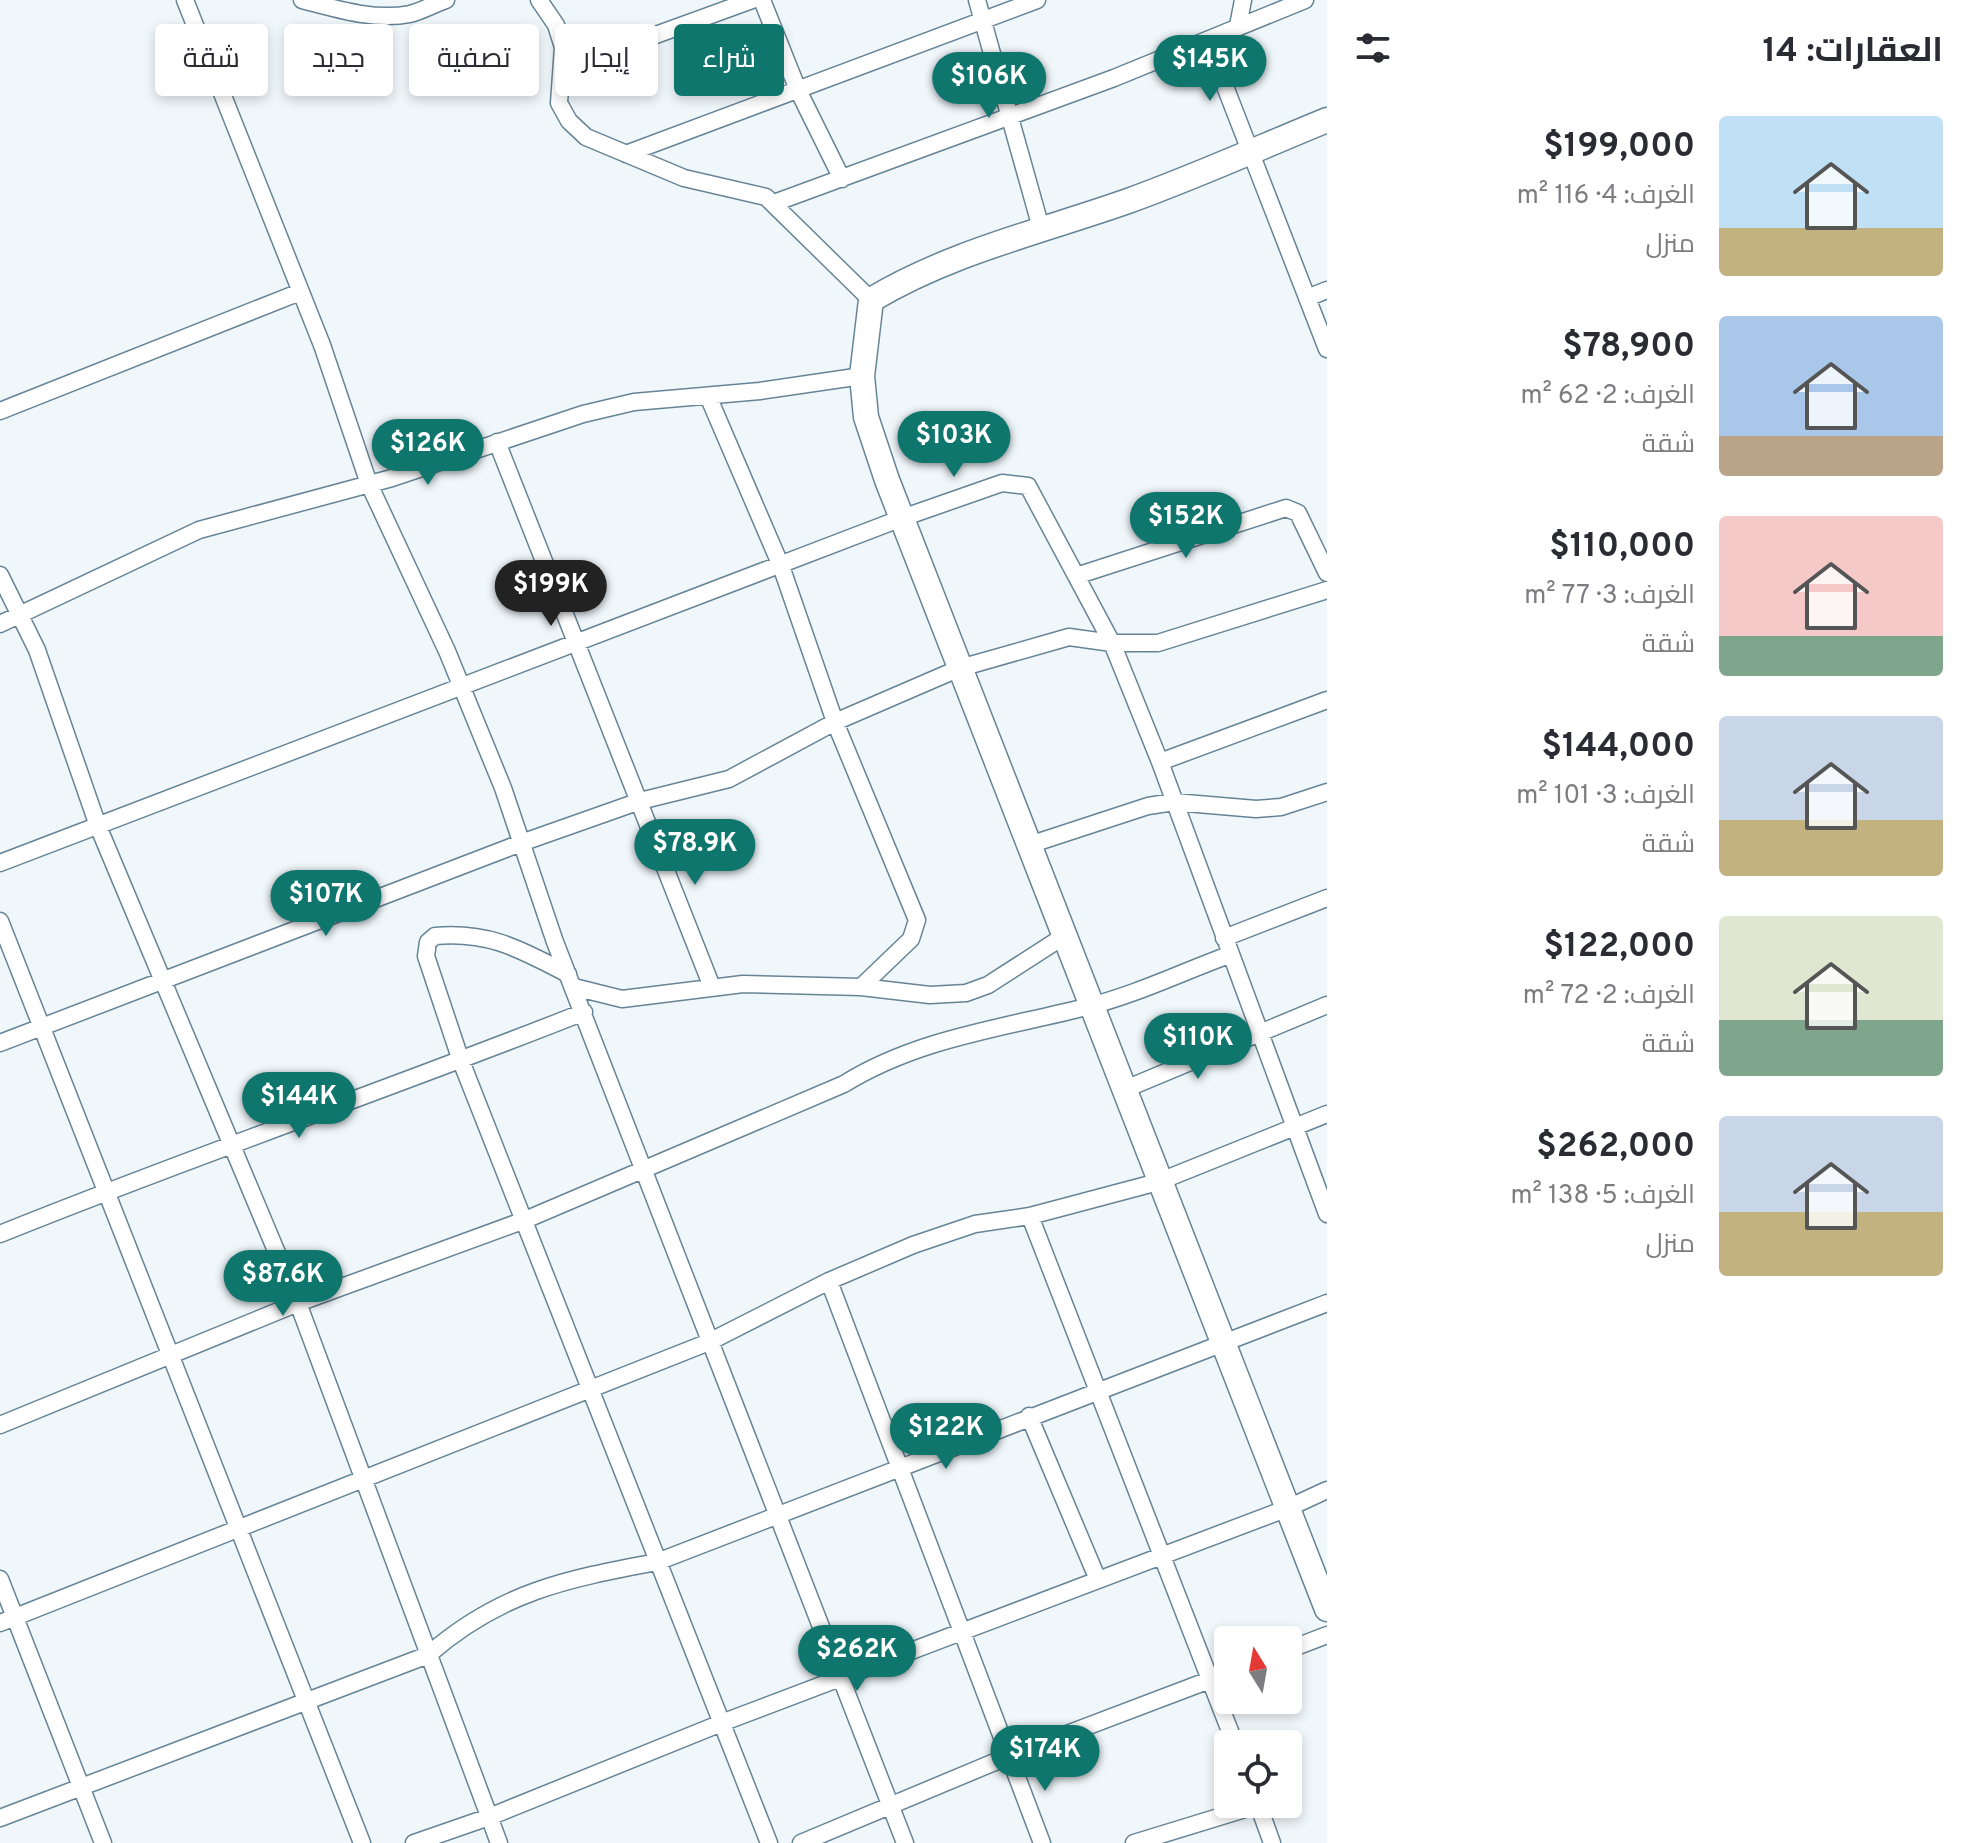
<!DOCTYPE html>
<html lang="ar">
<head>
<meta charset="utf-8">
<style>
	body { margin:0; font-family:Overpass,Cairo,sans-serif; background:#f2f2f3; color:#2b2b33; direction:rtl; height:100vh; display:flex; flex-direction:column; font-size:30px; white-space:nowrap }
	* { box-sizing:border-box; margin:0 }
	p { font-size:26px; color:#7c7c81 }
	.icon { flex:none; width:44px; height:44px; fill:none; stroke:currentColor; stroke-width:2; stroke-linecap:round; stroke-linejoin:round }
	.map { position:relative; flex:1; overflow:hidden; direction:ltr }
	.sheet { display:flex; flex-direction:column; background:#fff; width:640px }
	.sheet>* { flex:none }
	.hud { position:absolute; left:24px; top:24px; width:760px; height:72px; direction:rtl; display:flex; gap:16px }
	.needle { width:52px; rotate:349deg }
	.buttons { position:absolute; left:1214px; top:1626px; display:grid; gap:16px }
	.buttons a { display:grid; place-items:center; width:88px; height:88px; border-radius:8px; background:#fff; box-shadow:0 4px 12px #0003; font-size:40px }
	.price { position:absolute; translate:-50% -68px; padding:0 18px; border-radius:28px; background:#0f766e; color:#fff; font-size:26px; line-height:52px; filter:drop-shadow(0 2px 4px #0008) }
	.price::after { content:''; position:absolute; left:50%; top:48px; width:24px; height:18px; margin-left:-12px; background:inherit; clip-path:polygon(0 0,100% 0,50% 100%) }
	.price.on { background:#222; color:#fff }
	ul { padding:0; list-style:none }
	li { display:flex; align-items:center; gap:24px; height:200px; padding:0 24px }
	li span { display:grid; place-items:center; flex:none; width:224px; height:160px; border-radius:8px; color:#555 }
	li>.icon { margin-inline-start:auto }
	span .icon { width:96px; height:96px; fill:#fffc; stroke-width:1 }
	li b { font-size:34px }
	h2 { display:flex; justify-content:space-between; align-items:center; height:96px; padding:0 24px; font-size:34px }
	.pill { padding:0 28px; border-radius:8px; background:#fff; box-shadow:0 4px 12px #0003; font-size:28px; line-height:72px }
	.pill.on { background:#0f766e; color:#fff }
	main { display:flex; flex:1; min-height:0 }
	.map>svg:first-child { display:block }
</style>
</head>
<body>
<main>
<section class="sheet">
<h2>العقارات: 14<svg class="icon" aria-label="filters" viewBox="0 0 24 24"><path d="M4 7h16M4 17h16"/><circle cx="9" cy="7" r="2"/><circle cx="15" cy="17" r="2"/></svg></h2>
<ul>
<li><span style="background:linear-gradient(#bfe0f5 70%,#c2b280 0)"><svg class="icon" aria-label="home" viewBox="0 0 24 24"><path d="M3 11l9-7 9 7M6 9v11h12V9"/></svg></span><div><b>$199,000</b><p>الغرف: 4 · 116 m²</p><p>منزل</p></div></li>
<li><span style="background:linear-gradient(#a9c7e8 75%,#b9a48a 0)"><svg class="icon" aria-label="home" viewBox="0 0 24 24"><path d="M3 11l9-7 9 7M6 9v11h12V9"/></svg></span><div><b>$78,900</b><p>الغرف: 2 · 62 m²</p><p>شقة</p></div></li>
<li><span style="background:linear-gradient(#f6c9c9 75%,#7fa58c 0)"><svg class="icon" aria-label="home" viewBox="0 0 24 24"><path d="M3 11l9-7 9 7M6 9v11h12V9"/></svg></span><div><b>$110,000</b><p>الغرف: 3 · 77 m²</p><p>شقة</p></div></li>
<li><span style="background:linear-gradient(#c9d6e8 65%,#c2b280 0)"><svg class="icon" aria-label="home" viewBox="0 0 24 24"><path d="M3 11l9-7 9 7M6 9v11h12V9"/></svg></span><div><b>$144,000</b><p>الغرف: 3 · 101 m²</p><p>شقة</p></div></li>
<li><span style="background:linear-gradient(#dfe7d0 65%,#7fa58c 0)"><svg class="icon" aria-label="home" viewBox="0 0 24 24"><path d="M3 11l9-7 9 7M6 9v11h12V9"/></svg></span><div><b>$122,000</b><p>الغرف: 2 · 72 m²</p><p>شقة</p></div></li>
<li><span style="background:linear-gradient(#c9d6e8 60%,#c2b280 0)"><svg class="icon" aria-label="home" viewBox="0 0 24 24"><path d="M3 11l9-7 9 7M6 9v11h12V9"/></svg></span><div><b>$262,000</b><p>الغرف: 5 · 138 m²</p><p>منزل</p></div></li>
</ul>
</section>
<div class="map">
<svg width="1327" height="1843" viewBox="0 0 1327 1843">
	<rect width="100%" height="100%" fill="#f0f7fb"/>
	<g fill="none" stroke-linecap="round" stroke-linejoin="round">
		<defs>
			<path id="street" d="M 185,0 L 322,345 L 369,484 L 447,651 L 503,788 L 555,942 L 905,1843
				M 302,0 C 336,9 375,21 410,14 C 422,11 434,4 446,0
				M 539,0 L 556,25 L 563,47 L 559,103 L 569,121 L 586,137 L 684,178 L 766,197 L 871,300
				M 762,0 L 798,90 L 842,179
				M 977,0 L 1041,228
				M 1238,26 L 1243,0
				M 1207,40 L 1327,349
				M 562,69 L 752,0
				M 626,154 L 1037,0
				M 774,203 L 1114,78 L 1305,0
				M 1307,298 L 1327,290
				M 708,396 L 781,566 L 835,722 L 917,920 L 911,939 L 861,987
				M 0,411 L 300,292
				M 497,442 L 712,987
				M 0,575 L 37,650 L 98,826 L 298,1303 L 499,1843
				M 1076,576 L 1286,508 L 1298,513 L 1327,573
				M 0,624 L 199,530 L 392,478 L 583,414 L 634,402 L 760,391 L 862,376
				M 1160,762 L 1327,700
				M 1029,845 L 1148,806 L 1174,802 L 1256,809 L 1281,807 L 1327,792
				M 0,863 L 902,518 L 1002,483 L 1028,486 L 1112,643 L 1160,762 L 1327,1214
				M 0,921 L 362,1843
				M 1224,938 L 1327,898
				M 568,974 C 521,950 490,931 435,936 L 428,942 L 426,956 L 461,1061 L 769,1843
				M 574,987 L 622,999 L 743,984 L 861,987 L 930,995 L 966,993 L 988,985 L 1064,936
				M 0,1043 L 521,843 L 640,801 L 729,779 L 835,722 L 960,668 L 1069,637 L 1112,643 L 1158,643 L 1327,590
				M 1123,1090 L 1327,1005
				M 1030,1216 L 1235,1744
				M 0,1234 C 193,1156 390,1089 584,1012
				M 829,1281 L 1042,1843
				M 1029,1416 L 1098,1580
				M 0,1425 L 298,1303 L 525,1220 L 844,1084 C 918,1038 1004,1028 1086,1007 C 1135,995 1182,972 1229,955
				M 0,1579 L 103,1843
				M 0,1623 L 709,1342 L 829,1281 L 913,1245 L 975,1224 L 1030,1216 L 1158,1182 L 1327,1114
				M 1288,1650 L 1327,1635
				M 1258,1804 L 1272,1843
				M 0,1818 L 428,1655 C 500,1592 566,1579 657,1562 L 1327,1303
				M 414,1843 L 489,1817 L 724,1722 L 1288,1508 L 1327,1490
				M 801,1843 L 1009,1756 L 1228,1673
				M 1134,1843 L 1258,1805"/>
			<path id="secondary" d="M 1327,120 C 1261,147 1195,177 1128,201 C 1040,232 951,252 871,300 L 862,376 L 866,417 L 887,480 L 1327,1609"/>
		</defs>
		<use href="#street" stroke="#668496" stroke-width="19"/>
		<use href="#secondary" stroke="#668496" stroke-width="27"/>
		<use href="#street" stroke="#fff" stroke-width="16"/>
		<use href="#secondary" stroke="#fff" stroke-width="24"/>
	</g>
</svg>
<div class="buttons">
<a><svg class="needle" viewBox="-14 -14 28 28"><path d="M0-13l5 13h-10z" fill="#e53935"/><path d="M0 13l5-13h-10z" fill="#7c7c81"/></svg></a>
<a><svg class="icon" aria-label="locate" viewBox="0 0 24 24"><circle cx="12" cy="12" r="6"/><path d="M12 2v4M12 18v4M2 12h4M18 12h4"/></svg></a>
</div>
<b class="price" style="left:1210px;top:103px">$145K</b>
<b class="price" style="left:989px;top:120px">$106K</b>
<b class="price" style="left:954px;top:479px">$103K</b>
<b class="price" style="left:428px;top:487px">$126K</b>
<b class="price" style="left:1186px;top:560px">$152K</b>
<b class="price on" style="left:551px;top:628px">$199K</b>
<b class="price" style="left:695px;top:887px">$78.9K</b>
<b class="price" style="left:326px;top:938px">$107K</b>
<b class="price" style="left:1198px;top:1081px">$110K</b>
<b class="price" style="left:299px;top:1140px">$144K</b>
<b class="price" style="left:283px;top:1318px">$87.6K</b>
<b class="price" style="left:946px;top:1471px">$122K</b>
<b class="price" style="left:857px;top:1693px">$262K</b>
<b class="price" style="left:1045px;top:1793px">$174K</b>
<div class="hud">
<a class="pill on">شراء</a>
<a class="pill">إيجار</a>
<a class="pill">تصفية</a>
<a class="pill">جديد</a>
<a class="pill">شقة</a>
</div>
</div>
</main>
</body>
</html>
